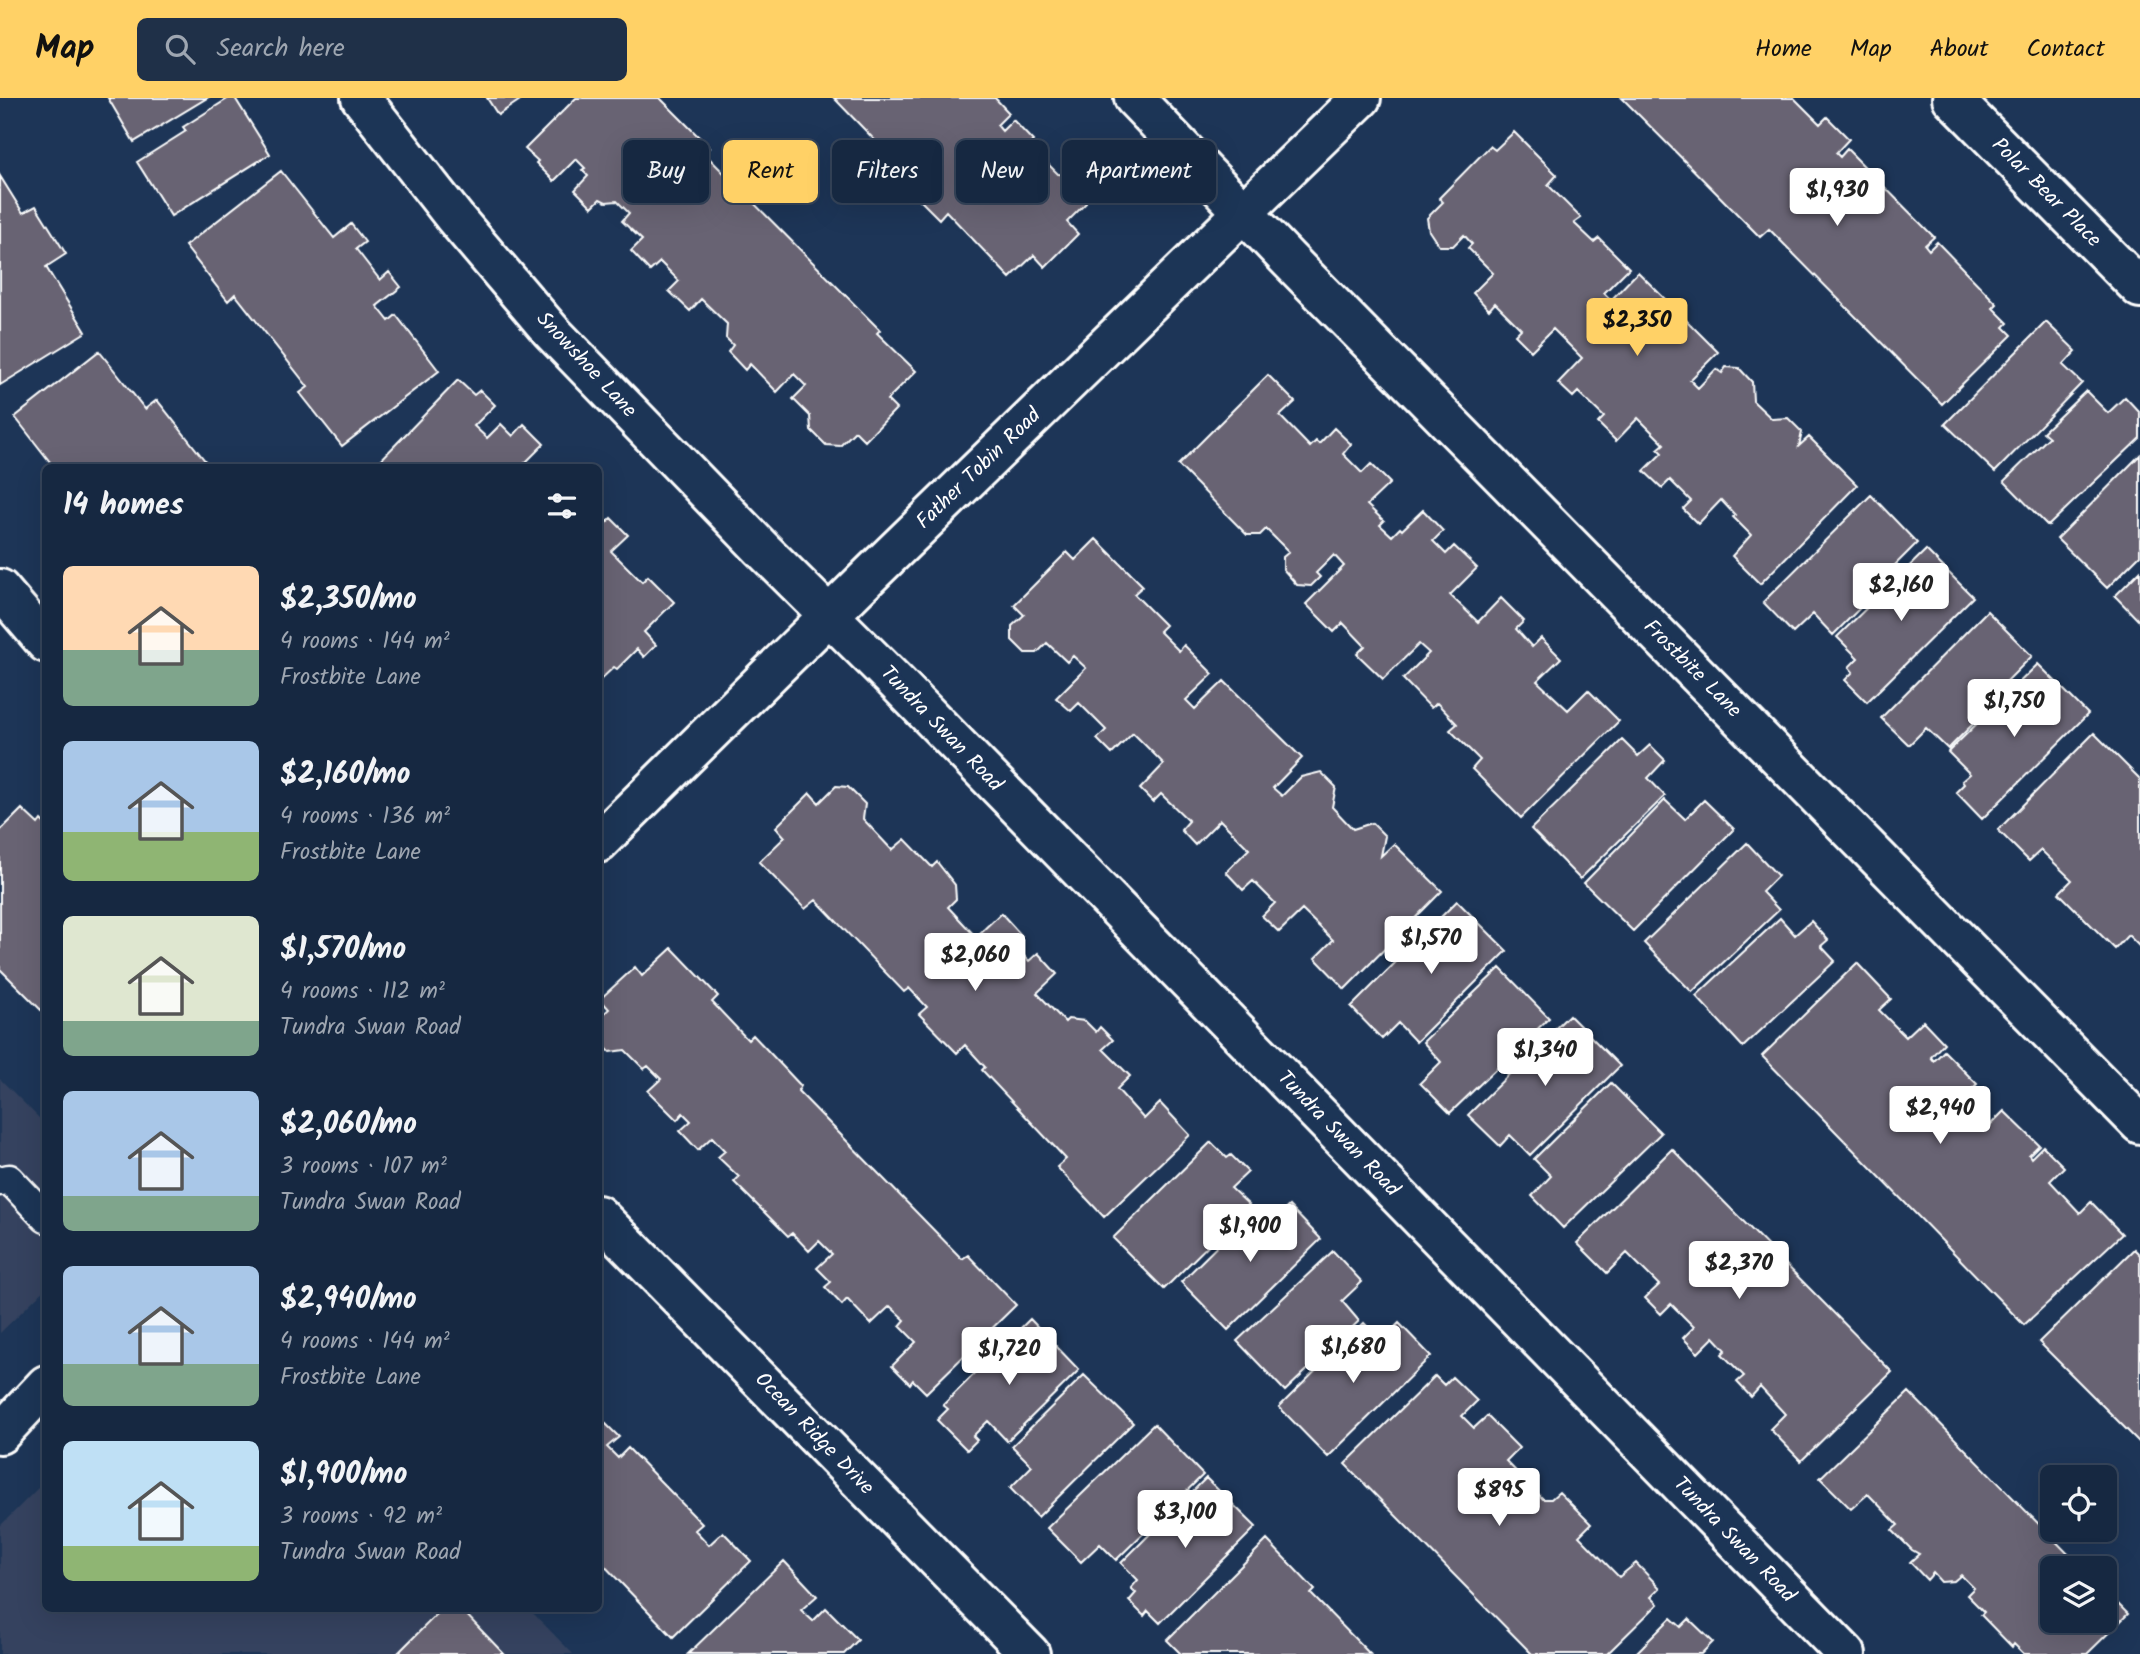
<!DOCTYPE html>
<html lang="en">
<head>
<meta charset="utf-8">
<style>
	body { margin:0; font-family:Kalam,sans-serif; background:#1f3048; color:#f1f3f6; height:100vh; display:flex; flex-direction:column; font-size:26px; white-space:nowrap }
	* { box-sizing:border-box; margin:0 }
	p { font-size:23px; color:#9ea6b1 }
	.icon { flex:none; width:38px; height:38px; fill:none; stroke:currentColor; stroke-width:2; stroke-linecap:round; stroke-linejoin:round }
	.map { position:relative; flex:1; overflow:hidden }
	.sheet { position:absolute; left:42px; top:366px; width:560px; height:1148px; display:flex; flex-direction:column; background:#162841; border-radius:10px; box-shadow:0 7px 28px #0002,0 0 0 2px #35445a }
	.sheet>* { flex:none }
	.banner { position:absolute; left:623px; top:42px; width:665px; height:63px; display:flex; gap:14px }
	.fabs { position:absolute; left:2040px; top:1367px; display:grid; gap:14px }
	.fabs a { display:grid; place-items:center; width:77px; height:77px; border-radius:10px; background:#162841; box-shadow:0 7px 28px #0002,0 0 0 2px #35445a; font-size:35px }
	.price { position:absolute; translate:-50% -60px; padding:0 16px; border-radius:7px; background:#fff; color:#222; font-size:23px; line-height:46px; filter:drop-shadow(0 2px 4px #0008) }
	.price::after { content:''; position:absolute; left:50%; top:42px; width:21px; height:16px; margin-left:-10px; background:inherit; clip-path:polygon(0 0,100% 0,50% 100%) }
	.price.active { background:#ffd166; color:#111 }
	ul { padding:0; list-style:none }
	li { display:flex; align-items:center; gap:21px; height:175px; padding:0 21px }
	li span { display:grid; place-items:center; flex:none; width:196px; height:140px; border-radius:10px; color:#555 }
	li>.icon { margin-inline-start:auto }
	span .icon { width:84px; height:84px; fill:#fffc; stroke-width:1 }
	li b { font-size:30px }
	h2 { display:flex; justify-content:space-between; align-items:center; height:84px; padding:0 21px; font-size:30px }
	.pill { padding:0 24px; border-radius:10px; background:#162841; box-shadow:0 7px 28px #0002,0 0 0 2px #35445a; font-size:24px; line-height:63px }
	.pill.active { background:#ffd166; color:#111 }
	header { display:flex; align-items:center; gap:42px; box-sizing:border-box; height:98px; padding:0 35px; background:#ffd166; color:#111 }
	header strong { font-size:33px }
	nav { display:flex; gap:38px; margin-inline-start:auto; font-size:24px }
	.search { width:490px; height:63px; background:#1f3048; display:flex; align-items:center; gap:18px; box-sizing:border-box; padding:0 24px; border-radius:10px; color:#9ea6b1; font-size:26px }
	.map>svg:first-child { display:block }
</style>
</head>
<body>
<header>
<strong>Map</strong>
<div class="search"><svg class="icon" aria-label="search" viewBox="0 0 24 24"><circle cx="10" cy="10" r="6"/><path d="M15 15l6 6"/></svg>Search here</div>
<nav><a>Home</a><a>Map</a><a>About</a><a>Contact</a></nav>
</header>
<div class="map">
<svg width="2140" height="1556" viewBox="0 0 2140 1556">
	<rect width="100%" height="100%" fill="#1d3557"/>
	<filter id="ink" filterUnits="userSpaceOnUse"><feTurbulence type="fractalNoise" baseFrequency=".0143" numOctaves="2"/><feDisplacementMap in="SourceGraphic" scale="14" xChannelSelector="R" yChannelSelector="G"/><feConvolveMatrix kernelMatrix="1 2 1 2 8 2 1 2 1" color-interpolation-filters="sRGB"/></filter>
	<g filter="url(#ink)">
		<path fill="#34435f" d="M 0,981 L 46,1027 L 45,1191 L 0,1235 Z
			M 45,1383 L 46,1510 L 528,1510 L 573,1556 L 0,1556 L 0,1428 Z"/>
		<path fill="#686473" stroke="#fff" stroke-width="2" d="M 108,0 L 207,0 L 134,44 Z
			M 229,0 L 235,0 L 270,56 L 171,118 L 137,64 L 186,33 L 183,29 Z
			M 487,0 L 523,0 L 498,17 Z
			M 576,0 L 660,0 L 710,50 L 704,55 L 880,232 L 877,235 L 916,273 L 887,302 L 896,311 L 865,343 L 855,333 L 840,348 L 826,347 L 811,332 L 810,318 L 793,301 L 806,288 L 794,276 L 777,294 L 750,266 L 745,272 L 728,254 L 733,247 L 726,240 L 727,226 L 701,201 L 690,213 L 669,193 L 679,183 L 660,164 L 650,173 L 631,153 L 642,142 L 622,123 L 629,115 L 617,103 L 606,104 L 600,101 L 592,109 L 575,92 L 588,78 L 582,72 L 585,70 L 576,61 L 554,83 L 536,65 L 538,63 L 525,51 Z
			M 834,0 L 995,0 L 1009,15 L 997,27 L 1002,33 L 1013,22 L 1033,43 L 1009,67 L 1018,77 L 1036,60 L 1042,67 L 1045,63 L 1058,76 L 1072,77 L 1086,93 L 1086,105 L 1067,124 L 1078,136 L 1045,169 L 1034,157 L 1010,180 L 946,113 L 939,121 L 914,96 L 921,90 Z
			M 1622,0 L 1794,0 L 1820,26 L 1827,19 L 1849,41 L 1836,55 L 1840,59 L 1847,51 L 1934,139 L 1925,147 L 1929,152 L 1937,144 L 1997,206 L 1993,210 L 2008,225 L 2004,229 L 2012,237 L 1942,306 L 1769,131 L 1760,139 Z
			M 1514,34 L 1557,77 L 1548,87 L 1581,120 L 1574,125 L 1594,144 L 1599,140 L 1629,170 L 1604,195 L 1611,202 L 1638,174 L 1718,254 L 1690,282 L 1698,290 L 1716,271 L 1722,275 L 1726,269 L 1739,270 L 1752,284 L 1753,303 L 1772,321 L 1788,320 L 1802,334 L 1799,348 L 1809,339 L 1857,387 L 1760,486 L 1732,458 L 1751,437 L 1733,419 L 1735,417 L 1721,402 L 1698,426 L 1683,411 L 1691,403 L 1670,382 L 1662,390 L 1644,373 L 1662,355 L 1658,351 L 1664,346 L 1638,320 L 1616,343 L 1598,325 L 1604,319 L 1578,294 L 1573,299 L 1558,285 L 1582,260 L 1553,231 L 1531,253 L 1515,237 L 1521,231 L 1495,205 L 1489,212 L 1473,195 L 1493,175 L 1468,150 L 1472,146 L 1464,137 L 1453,148 L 1439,148 L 1429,133 L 1427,120 L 1443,104 L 1439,100 L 1490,48 L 1495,52 Z
			M 281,73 L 334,140 L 351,126 L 365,144 L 356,151 L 380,182 L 389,174 L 401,189 L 377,208 L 389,223 L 396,217 L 439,273 L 342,348 L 300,295 L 308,289 L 235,196 L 228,203 L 185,148 Z
			M 0,78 L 23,115 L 36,108 L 66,156 L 46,169 L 86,234 L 0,287 Z
			M 2046,224 L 2076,253 L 2063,267 L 2082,285 L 1995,374 L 1945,326 Z
			M 99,253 L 145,311 L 157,302 L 210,369 L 54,369 L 15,319 Z
			M 1268,277 L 1295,304 L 1280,318 L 1310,349 L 1316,343 L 1319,346 L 1334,330 L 1351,346 L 1343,356 L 1362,375 L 1371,366 L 1390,385 L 1367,407 L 1384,423 L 1380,427 L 1392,438 L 1400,430 L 1402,432 L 1423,412 L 1443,433 L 1433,443 L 1446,456 L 1454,448 L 1477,470 L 1450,497 L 1478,524 L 1501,500 L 1524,523 L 1516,531 L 1532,549 L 1541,540 L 1561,560 L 1537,583 L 1568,612 L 1588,592 L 1619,623 L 1521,720 L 1472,671 L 1480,662 L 1450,632 L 1457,626 L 1437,605 L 1431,610 L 1403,581 L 1429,555 L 1419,546 L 1383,581 L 1357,556 L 1365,548 L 1343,525 L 1334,534 L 1306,506 L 1344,468 L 1334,457 L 1316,475 L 1320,479 L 1311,488 L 1297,487 L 1283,471 L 1283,459 L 1289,454 L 1266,431 L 1260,437 L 1247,437 L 1178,367 Z
			M 458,282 L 474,297 L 480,292 L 495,307 L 474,328 L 487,340 L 501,326 L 513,338 L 524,326 L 544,346 L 524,366 L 528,369 L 374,369 Z
			M 2086,293 L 2108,315 L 2125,299 L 2140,315 L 2140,340 L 2048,428 L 2004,383 L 2049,339 L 2043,334 Z
			M 2140,357 L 2140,457 L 2107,490 L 2057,441 Z
			M 1871,397 L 1917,445 L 1874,488 L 1878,492 L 1833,537 L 1813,516 L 1793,535 L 1763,504 Z
			M 611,420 L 628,437 L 611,453 L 642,484 L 648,478 L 674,504 L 644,534 L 656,547 L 644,559 L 637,551 L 617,571 L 614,569 L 598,584 L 598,433 Z
			M 1096,441 L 1143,488 L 1134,496 L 1165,527 L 1159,533 L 1179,553 L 1184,547 L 1213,576 L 1186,602 L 1195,611 L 1224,583 L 1302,660 L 1273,690 L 1282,698 L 1301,679 L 1321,674 L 1336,689 L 1332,709 L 1353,731 L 1372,725 L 1385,738 L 1381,758 L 1394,746 L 1442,793 L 1345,891 L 1315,860 L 1333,842 L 1302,812 L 1279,834 L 1262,818 L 1275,805 L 1253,783 L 1243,792 L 1226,774 L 1249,751 L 1220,722 L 1195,747 L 1181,732 L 1189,723 L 1161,696 L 1153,704 L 1140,691 L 1164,666 L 1133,635 L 1112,656 L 1097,641 L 1106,632 L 1079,605 L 1071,613 L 1056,600 L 1086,570 L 1073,558 L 1067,564 L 1047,545 L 1037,555 L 1025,555 L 1012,542 L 1012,528 L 1024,517 L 1014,507 L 1067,454 L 1075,462 Z
			M 1926,452 L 1973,499 L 1867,604 L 1845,582 L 1853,574 L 1849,569 L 1858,560 L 1837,539 Z
			M 2140,473 L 2140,524 L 2115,498 Z
			M 1987,513 L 2032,558 L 1987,603 L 1991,608 L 1948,651 L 1926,630 L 1909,647 L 1881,620 Z
			M 2038,566 L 2088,616 L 1982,721 L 1956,694 L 1964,686 L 1962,683 L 1970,676 L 1948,654 Z
			M 2094,635 L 2140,681 L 2140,849 L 2128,837 L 2115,851 L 2059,795 L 2072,782 L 2041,752 L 2029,763 L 1998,732 Z
			M 1622,642 L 1638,658 L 1650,647 L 1665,662 L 1648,680 L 1665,698 L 1580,781 L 1531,731 Z
			M 836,688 L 848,689 L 865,706 L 863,721 L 892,752 L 905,741 L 932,769 L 937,764 L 955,787 L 956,801 L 948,809 L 976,839 L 1001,815 L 1022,838 L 1013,847 L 1029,863 L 1038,855 L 1057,876 L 1037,895 L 1065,924 L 1068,921 L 1085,923 L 1096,934 L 1100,929 L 1113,942 L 1103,951 L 1130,978 L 1117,991 L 1144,1021 L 1160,1005 L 1190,1037 L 1104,1119 L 1057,1069 L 1066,1061 L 982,972 L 985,969 L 965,947 L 957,955 L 919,916 L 927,909 L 909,890 L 904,894 L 816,802 L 805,811 L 759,764 L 785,739 L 776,729 L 810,695 L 819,705 Z
			M 1665,702 L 1685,721 L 1704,702 L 1734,731 L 1633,833 L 1584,785 Z
			M 22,711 L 38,726 L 41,722 L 46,727 L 46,917 L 0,871 L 0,733 Z
			M 1747,745 L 1778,778 L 1762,794 L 1779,812 L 1692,894 L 1644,845 Z
			M 1457,803 L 1507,853 L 1416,944 L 1398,925 L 1382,941 L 1351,909 Z
			M 1780,820 L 1795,837 L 1811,823 L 1828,842 L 1821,848 L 1835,863 L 1743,949 L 1696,898 Z
			M 672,850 L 718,898 L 712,904 L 748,942 L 753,937 L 801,988 L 798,993 L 962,1161 L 968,1157 L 1016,1207 L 926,1295 L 913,1282 L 910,1286 L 892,1268 L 916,1244 L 900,1228 L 905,1222 L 890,1208 L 871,1226 L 847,1201 L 842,1207 L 825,1189 L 831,1184 L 817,1170 L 832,1156 L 819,1143 L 809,1153 L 792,1135 L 788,1138 L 734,1084 L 739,1079 L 718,1059 L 725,1053 L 712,1039 L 698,1052 L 680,1033 L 691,1023 L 683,1015 L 677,1022 L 648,993 L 661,981 L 648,968 L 644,971 L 625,952 L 610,954 L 598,942 L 598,921 L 609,911 L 600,901 L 635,869 L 642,878 Z
			M 1857,865 L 1891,901 L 1879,912 L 1906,939 L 1923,923 L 1944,945 L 1931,959 L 1934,963 L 1944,953 L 1977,986 L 1962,1001 L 1989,1028 L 2004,1013 L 2039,1047 L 2029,1057 L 2031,1060 L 2043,1048 L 2064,1069 L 2050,1083 L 2080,1115 L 2091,1104 L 2122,1136 L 2024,1227 L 1762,958 Z
			M 1500,870 L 1549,920 L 1450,1015 L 1420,985 L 1441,964 L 1423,944 Z
			M 1569,917 L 1620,968 L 1530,1057 L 1510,1037 L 1500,1048 L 1468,1017 Z
			M 1611,985 L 1661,1035 L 1563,1130 L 1532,1098 L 1551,1078 L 1534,1061 Z
			M 1211,1044 L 1227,1060 L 1231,1057 L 1248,1074 L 1231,1090 L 1249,1107 L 1164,1191 L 1113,1140 Z
			M 1672,1051 L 1892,1274 L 1801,1363 L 1770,1331 L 1785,1316 L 1760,1289 L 1751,1299 L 1737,1284 L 1744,1278 L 1722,1256 L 1726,1252 L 1714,1239 L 1698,1255 L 1683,1240 L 1694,1229 L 1671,1206 L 1661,1216 L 1645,1200 L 1659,1187 L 1627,1155 L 1607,1175 L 1577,1145 Z
			M 1289,1108 L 1321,1141 L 1228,1232 L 1181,1184 L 1253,1113 L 1268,1127 Z
			M 2134,1151 L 2140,1157 L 2140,1345 L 2039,1244 Z
			M 1333,1153 L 1362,1184 L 1342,1203 L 1359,1223 L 1285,1293 L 1237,1243 Z
			M 1030,1221 L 1079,1272 L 1007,1343 L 988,1323 L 973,1338 L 977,1342 L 967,1352 L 937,1322 L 948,1311 L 943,1307 Z
			M 1364,1225 L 1381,1243 L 1399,1225 L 1431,1258 L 1328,1359 L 1279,1309 Z
			M 1084,1277 L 1133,1325 L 1038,1419 L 1010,1390 L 1032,1368 L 1012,1348 Z
			M 1435,1278 L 1444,1287 L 1452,1279 L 1477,1303 L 1462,1318 L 1474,1330 L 1487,1318 L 1519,1350 L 1506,1363 L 1543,1401 L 1551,1401 L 1559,1394 L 1591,1426 L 1579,1438 L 1619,1479 L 1636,1465 L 1660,1490 L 1651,1499 L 1658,1506 L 1607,1556 L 1532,1556 L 1345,1366 Z
			M 1909,1294 L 2082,1470 L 2053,1470 L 2053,1522 L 2105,1522 L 2105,1493 L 2128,1516 L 2087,1556 L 2024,1556 L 2014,1546 L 2012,1549 L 1981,1517 L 1984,1514 L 1967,1497 L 1974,1490 L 1961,1477 L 1954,1483 L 1941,1484 L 1933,1475 L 1927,1482 L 1910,1464 L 1919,1456 L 1912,1452 L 1892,1432 L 1898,1427 L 1868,1396 L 1851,1411 L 1820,1380 Z
			M 598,1318 L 619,1339 L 607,1349 L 618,1360 L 628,1350 L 702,1426 L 695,1432 L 709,1447 L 723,1434 L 751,1463 L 673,1539 L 598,1461 Z
			M 1154,1326 L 1203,1377 L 1116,1462 L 1100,1446 L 1081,1464 L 1047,1430 Z
			M 1206,1380 L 1256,1429 L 1160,1525 L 1148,1513 L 1144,1518 L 1129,1503 L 1136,1495 L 1131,1490 L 1138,1482 L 1121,1465 Z
			M 1267,1442 L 1315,1492 L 1311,1496 L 1370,1556 L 1181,1556 L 1167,1542 Z
			M 784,1463 L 817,1498 L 801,1512 L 813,1523 L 826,1510 L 858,1542 L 844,1556 L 688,1556 Z
			M 443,1510 L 460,1510 L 504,1556 L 397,1556 Z
			M 1671,1520 L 1681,1529 L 1689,1521 L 1713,1544 L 1701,1556 L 1635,1556 Z"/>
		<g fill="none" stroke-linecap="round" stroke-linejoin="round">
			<defs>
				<path id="lane" d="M 0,1083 L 9,1081 L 46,1120"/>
				<path id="street" d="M 361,0 L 455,120 L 551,233 L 761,450 L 896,584 L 1846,1556
					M 1134,0 L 1287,160 L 2140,1026
					M 1952,0 L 2140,190
					M 0,491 L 46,545
					M 598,1117 L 1030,1556"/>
				<path id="secondary" d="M 598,745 L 871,476 L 1361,0
					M 0,1336 L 46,1287"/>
			</defs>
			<use href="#lane" stroke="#fff" stroke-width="33"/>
			<use href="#street" stroke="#fff" stroke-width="44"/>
			<use href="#secondary" stroke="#fff" stroke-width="44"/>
			<use href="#lane" stroke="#1d3557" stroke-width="28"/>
			<use href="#street" stroke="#1d3557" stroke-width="38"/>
			<use href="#secondary" stroke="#1d3557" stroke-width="38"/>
		</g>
	</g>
	<g text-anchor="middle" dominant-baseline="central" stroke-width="7" stroke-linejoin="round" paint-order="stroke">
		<g font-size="21" fill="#fff" stroke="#1d3557">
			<text transform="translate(2046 95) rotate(45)">Polar Bear Place</text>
			<text transform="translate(586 267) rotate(47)">Snowshoe Lane</text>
			<text transform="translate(979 371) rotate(-44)">Father Tobin Road</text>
			<text transform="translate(1692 571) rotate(45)">Frostbite Lane</text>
			<text transform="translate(941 631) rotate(46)">Tundra Swan Road</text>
			<text transform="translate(1338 1036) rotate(46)">Tundra Swan Road</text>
			<text transform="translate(814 1336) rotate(46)">Ocean Ridge Drive</text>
			<text transform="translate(1734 1442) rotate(46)">Tundra Swan Road</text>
		</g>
	</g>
</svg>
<div class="fabs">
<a><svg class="icon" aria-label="locate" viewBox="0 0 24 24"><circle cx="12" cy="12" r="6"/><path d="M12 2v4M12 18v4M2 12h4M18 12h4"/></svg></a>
<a><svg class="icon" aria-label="layers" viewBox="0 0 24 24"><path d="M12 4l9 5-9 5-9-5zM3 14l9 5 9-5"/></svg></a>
</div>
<b class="price" style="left:1837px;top:130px">$1,930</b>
<b class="price active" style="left:1637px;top:260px">$2,350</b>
<b class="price" style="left:1901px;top:525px">$2,160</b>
<b class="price" style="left:2014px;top:641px">$1,750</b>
<b class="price" style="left:1431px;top:878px">$1,570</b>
<b class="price" style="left:975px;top:895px">$2,060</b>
<b class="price" style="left:1545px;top:990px">$1,340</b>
<b class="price" style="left:1940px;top:1048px">$2,940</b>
<b class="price" style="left:1250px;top:1166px">$1,900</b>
<b class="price" style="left:1739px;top:1203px">$2,370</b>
<b class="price" style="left:1353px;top:1287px">$1,680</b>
<b class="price" style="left:1009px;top:1289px">$1,720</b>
<b class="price" style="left:1499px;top:1430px">$895</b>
<b class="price" style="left:1185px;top:1452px">$3,100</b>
<div class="banner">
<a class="pill">Buy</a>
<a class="pill active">Rent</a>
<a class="pill">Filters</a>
<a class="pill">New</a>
<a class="pill">Apartment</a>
</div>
<section class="sheet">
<h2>14 homes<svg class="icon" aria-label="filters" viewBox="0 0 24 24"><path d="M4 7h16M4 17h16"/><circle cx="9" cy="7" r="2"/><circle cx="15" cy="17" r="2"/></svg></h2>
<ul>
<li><span style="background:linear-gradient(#ffd9b3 60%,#7fa58c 0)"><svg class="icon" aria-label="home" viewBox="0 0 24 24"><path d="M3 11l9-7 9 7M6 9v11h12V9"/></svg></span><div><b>$2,350/mo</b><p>4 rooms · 144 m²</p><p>Frostbite Lane</p></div></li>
<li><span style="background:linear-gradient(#a9c7e8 65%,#8fb573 0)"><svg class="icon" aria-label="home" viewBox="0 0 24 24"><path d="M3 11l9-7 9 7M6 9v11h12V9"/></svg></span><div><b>$2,160/mo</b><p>4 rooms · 136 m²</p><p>Frostbite Lane</p></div></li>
<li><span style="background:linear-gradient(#dfe7d0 75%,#7fa58c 0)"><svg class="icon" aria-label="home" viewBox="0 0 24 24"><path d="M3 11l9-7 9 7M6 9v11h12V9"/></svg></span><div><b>$1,570/mo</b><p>4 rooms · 112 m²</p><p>Tundra Swan Road</p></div></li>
<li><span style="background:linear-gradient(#a9c7e8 75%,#7fa58c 0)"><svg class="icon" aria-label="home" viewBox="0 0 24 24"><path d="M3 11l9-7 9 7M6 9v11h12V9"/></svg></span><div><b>$2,060/mo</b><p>3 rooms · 107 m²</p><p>Tundra Swan Road</p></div></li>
<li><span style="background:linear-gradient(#a9c7e8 70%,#7fa58c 0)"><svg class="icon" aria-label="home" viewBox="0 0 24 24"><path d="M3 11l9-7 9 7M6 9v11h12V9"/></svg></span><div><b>$2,940/mo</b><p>4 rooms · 144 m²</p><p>Frostbite Lane</p></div></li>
<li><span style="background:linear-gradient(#bfe0f5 75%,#8fb573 0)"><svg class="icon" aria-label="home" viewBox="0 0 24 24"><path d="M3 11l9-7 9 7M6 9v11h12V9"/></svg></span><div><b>$1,900/mo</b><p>3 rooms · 92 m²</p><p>Tundra Swan Road</p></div></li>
</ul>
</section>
</div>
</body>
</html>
